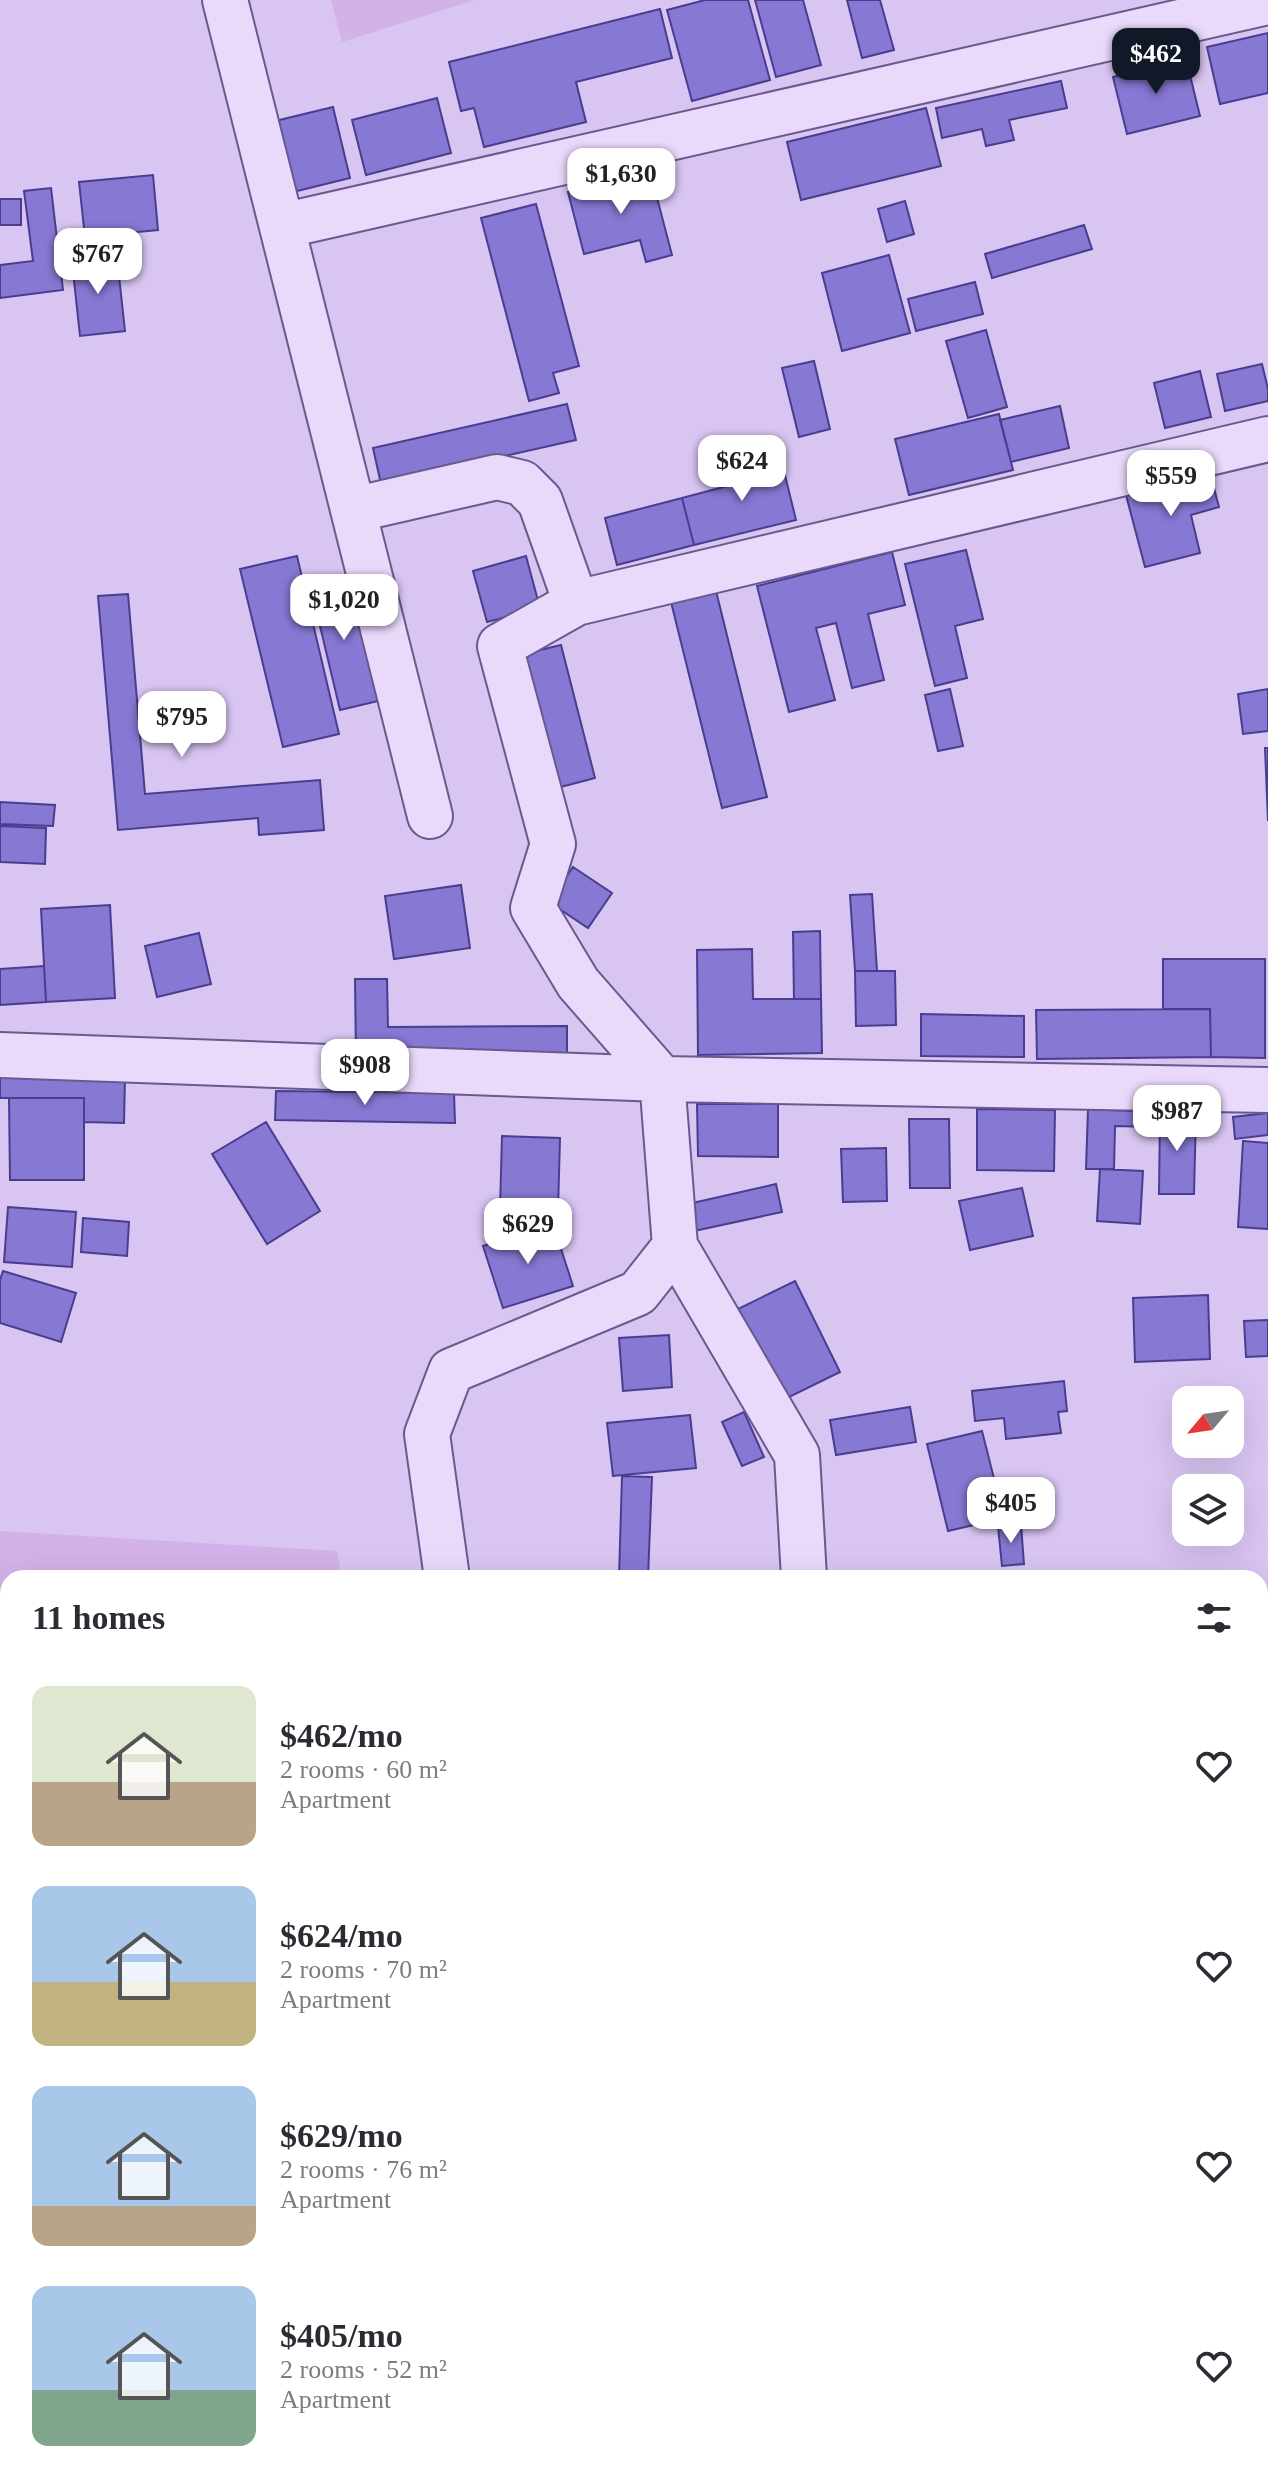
<!DOCTYPE html>
<html lang="en">
<head>
<meta charset="utf-8">
<style>
	body { margin:0; font-family:"Times New Roman",serif; background:#f7f7f7; color:#2b2b33; height:100vh; display:flex; flex-direction:column; font-size:30px; white-space:nowrap }
	* { box-sizing:border-box; margin:0 }
	p { font-size:26px; color:#7c7c81 }
	.icon { flex:none; width:44px; height:44px; fill:none; stroke:currentColor; stroke-width:2; stroke-linecap:round; stroke-linejoin:round }
	.map { position:relative; flex:1; overflow:hidden }
	.details { position:absolute; left:0px; top:1570px; width:1268px; height:914px; display:flex; flex-direction:column; background:#fff; border-radius:24px 24px 0 0; box-shadow:0 8px 32px #0002 }
	.details>* { flex:none }
	.needle { width:52px; rotate:241deg }
	.fabs { position:absolute; left:1172px; top:1386px; display:grid; gap:16px }
	.fabs a { display:grid; place-items:center; width:72px; height:72px; border-radius:16px; background:#fff; box-shadow:0 8px 32px #0002; font-size:40px }
	.price { position:absolute; translate:-50% -68px; padding:0 18px; border-radius:16px; background:#fff; color:#222; font-size:26px; line-height:52px; filter:drop-shadow(0 2px 4px #0008) }
	.price::after { content:''; position:absolute; left:50%; top:48px; width:24px; height:18px; margin-left:-12px; background:inherit; clip-path:polygon(0 0,100% 0,50% 100%) }
	.price.on { background:#111827; color:#fff }
	ul { padding:0; list-style:none }
	li { display:flex; align-items:center; gap:24px; height:200px; padding:0 32px }
	li span { display:grid; place-items:center; flex:none; width:224px; height:160px; border-radius:16px; color:#555 }
	li>.icon { margin-inline-start:auto }
	span .icon { width:96px; height:96px; fill:#fffc; stroke-width:1 }
	li b { font-size:34px }
	h2 { display:flex; justify-content:space-between; align-items:center; height:96px; padding:0 32px; font-size:34px }
	.map>svg:first-child { display:block }
</style>
</head>
<body>
<div class="map">
<svg width="1268" height="2483" viewBox="0 0 1268 2483">
	<rect width="100%" height="100%" fill="#d9c5f2"/>
	<path fill="#d2b2e8" d="M 331,0 L 475,0 L 342,42 Z
		M 0,1531 L 337,1551 L 342,1578 L 8,1578 L 8,2476 L 368,2476 L 324,2483 L 0,2483 Z
		M 1260,1962 L 1268,1962 L 1268,2483 L 738,2483 L 734,2476 L 1260,2476 Z"/>
	<g fill="none" stroke-linecap="round" stroke-linejoin="round">
		<path stroke="#94816c" stroke-width="12" d="M 0,2174 L 8,2175
			M 571,2476 L 572,2483"/>
	</g>
	<path fill="#8778d3" stroke="#493d90" stroke-width="2" d="M 705,0 L 748,0 L 770,80 L 692,101 L 667,10 Z
		M 755,0 L 803,0 L 821,65 L 776,77 Z
		M 847,0 L 880,0 L 894,50 L 862,58 Z
		M 660,9 L 672,58 L 576,82 L 586,122 L 484,147 L 474,108 L 461,111 L 449,62 Z
		M 1268,33 L 1268,93 L 1220,104 L 1207,47 Z
		M 1186,59 L 1200,116 L 1127,134 L 1113,77 Z
		M 1061,81 L 1067,108 L 1009,120 L 1014,140 L 986,146 L 982,129 L 942,138 L 936,108 Z
		M 437,98 L 451,153 L 366,175 L 352,120 Z
		M 333,107 L 350,178 L 289,193 L 271,122 Z
		M 926,108 L 941,166 L 801,200 L 787,142 Z
		M 650,171 L 672,255 L 646,262 L 640,240 L 584,254 L 568,192 Z
		M 153,175 L 158,230 L 85,237 L 79,182 Z
		M 51,188 L 63,290 L 0,298 L 0,265 L 33,261 L 24,191 Z
		M 0,199 L 21,199 L 21,225 L 0,225 Z
		M 905,201 L 914,234 L 887,242 L 878,209 Z
		M 536,204 L 579,366 L 553,373 L 559,393 L 529,401 L 481,218 Z
		M 1084,225 L 1092,249 L 992,278 L 985,254 Z
		M 889,255 L 910,333 L 842,351 L 822,273 Z
		M 117,257 L 125,331 L 80,336 L 72,262 Z
		M 975,282 L 983,314 L 916,331 L 908,299 Z
		M 986,330 L 1007,407 L 968,418 L 946,341 Z
		M 814,361 L 830,429 L 799,437 L 782,368 Z
		M 1262,364 L 1268,389 L 1268,401 L 1225,411 L 1217,374 Z
		M 1200,371 L 1211,417 L 1165,428 L 1154,383 Z
		M 567,404 L 576,440 L 381,484 L 373,448 Z
		M 1060,406 L 1069,448 L 1011,462 L 1000,420 Z
		M 999,414 L 1013,470 L 909,495 L 895,439 Z
		M 780,455 L 796,520 L 694,545 L 682,498 L 731,485 L 727,469 Z
		M 1210,473 L 1219,507 L 1191,515 L 1200,553 L 1145,567 L 1126,495 Z
		M 682,498 L 694,545 L 617,565 L 605,518 Z
		M 966,550 L 983,619 L 955,626 L 967,678 L 935,686 L 905,564 Z
		M 892,552 L 905,605 L 868,614 L 884,680 L 852,688 L 836,623 L 816,628 L 835,700 L 789,712 L 757,586 Z
		M 297,556 L 339,734 L 283,747 L 240,569 Z
		M 526,556 L 540,608 L 487,622 L 473,571 Z
		M 348,574 L 378,701 L 340,710 L 310,584 Z
		M 716,591 L 767,797 L 722,808 L 671,602 Z
		M 128,594 L 145,794 L 320,780 L 324,830 L 259,835 L 258,818 L 118,830 L 98,596 Z
		M 561,645 L 595,778 L 553,789 L 519,655 Z
		M 950,689 L 963,746 L 938,751 L 925,695 Z
		M 1268,689 L 1268,731 L 1243,734 L 1238,694 Z
		M 1265,748 L 1268,748 L 1268,821 Z
		M 0,802 L 55,805 L 53,826 L 0,824 Z
		M 0,826 L 46,828 L 45,864 L 0,862 Z
		M 573,867 L 612,893 L 588,928 L 549,902 Z
		M 461,885 L 470,948 L 394,959 L 385,896 Z
		M 872,894 L 877,971 L 855,971 L 850,895 Z
		M 110,905 L 115,998 L 46,1002 L 41,909 Z
		M 820,931 L 821,999 L 794,999 L 793,932 Z
		M 199,933 L 211,984 L 157,997 L 145,946 Z
		M 752,949 L 753,999 L 821,999 L 822,1053 L 698,1055 L 697,950 Z
		M 1163,959 L 1265,959 L 1265,1058 L 1211,1057 L 1210,1009 L 1163,1009 Z
		M 44,966 L 46,1002 L 0,1005 L 0,969 Z
		M 855,971 L 895,971 L 896,1025 L 856,1026 Z
		M 355,979 L 387,979 L 388,1027 L 567,1026 L 567,1056 L 356,1058 Z
		M 1210,1009 L 1211,1057 L 1037,1059 L 1036,1010 Z
		M 921,1014 L 1024,1016 L 1024,1057 L 921,1056 Z
		M 0,1075 L 125,1077 L 124,1123 L 84,1122 L 84,1098 L 0,1098 Z
		M 276,1091 L 454,1093 L 455,1123 L 275,1120 Z
		M 9,1098 L 84,1098 L 84,1180 L 10,1180 Z
		M 697,1104 L 778,1104 L 778,1157 L 698,1156 Z
		M 977,1109 L 1055,1110 L 1054,1171 L 977,1170 Z
		M 1088,1109 L 1151,1112 L 1151,1127 L 1115,1126 L 1114,1169 L 1086,1169 Z
		M 1160,1113 L 1196,1113 L 1194,1194 L 1159,1194 Z
		M 1268,1113 L 1268,1135 L 1235,1139 L 1233,1117 Z
		M 909,1119 L 949,1119 L 950,1188 L 910,1188 Z
		M 266,1122 L 320,1211 L 267,1244 L 212,1154 Z
		M 502,1136 L 560,1138 L 558,1211 L 500,1209 Z
		M 1243,1141 L 1268,1143 L 1268,1229 L 1238,1227 Z
		M 886,1148 L 887,1201 L 843,1202 L 841,1149 Z
		M 1100,1169 L 1143,1171 L 1140,1224 L 1097,1221 Z
		M 776,1184 L 782,1212 L 694,1231 L 688,1204 Z
		M 1022,1188 L 1033,1236 L 970,1250 L 959,1201 Z
		M 8,1207 L 76,1212 L 72,1267 L 4,1262 Z
		M 83,1218 L 129,1222 L 127,1256 L 81,1252 Z
		M 553,1224 L 573,1286 L 503,1308 L 483,1246 Z
		M 3,1271 L 76,1293 L 61,1342 L 0,1323 L 0,1280 Z
		M 795,1281 L 840,1372 L 777,1403 L 732,1312 Z
		M 1208,1295 L 1210,1359 L 1135,1362 L 1133,1298 Z
		M 1268,1320 L 1268,1356 L 1246,1357 L 1244,1321 Z
		M 669,1335 L 672,1387 L 623,1391 L 619,1338 Z
		M 1064,1381 L 1067,1411 L 1058,1412 L 1061,1433 L 1006,1439 L 1004,1418 L 975,1421 L 972,1391 Z
		M 910,1407 L 916,1442 L 836,1455 L 830,1420 Z
		M 744,1412 L 764,1457 L 742,1466 L 722,1422 Z
		M 690,1415 L 696,1468 L 613,1476 L 607,1423 Z
		M 982,1431 L 1004,1518 L 948,1531 L 927,1444 Z
		M 622,1476 L 652,1477 L 648,1578 L 619,1578 Z
		M 1021,1525 L 1024,1564 L 1002,1566 L 998,1526 Z"/>
	<g fill="none" stroke-linecap="round" stroke-linejoin="round">
		<defs>
			<path id="minor" d="M 225,0 L 430,816
				M 282,226 L 1268,2
				M 353,510 L 497,477 L 522,483 L 540,501 L 576,603
				M 0,1055 L 662,1079 L 1268,1090
				M 675,1246 L 797,1455 L 804,1578
				M 447,1578 L 427,1434 L 451,1371 L 638,1293 L 675,1246 L 662,1079 L 578,983 L 533,908 L 553,844 L 500,646 L 576,603 L 1268,439"/>
		</defs>
		<use href="#minor" stroke="#68598f" stroke-width="48"/>
		<use href="#minor" stroke="#e9d9fb" stroke-width="44"/>
	</g>
</svg>
<div class="fabs">
<a><svg class="needle" viewBox="-14 -14 28 28"><path d="M0-13l5 13h-10z" fill="#e53935"/><path d="M0 13l5-13h-10z" fill="#7c7c81"/></svg></a>
<a><svg class="icon" aria-label="layers" viewBox="0 0 24 24"><path d="M12 4l9 5-9 5-9-5zM3 14l9 5 9-5"/></svg></a>
</div>
<b class="price on" style="left:1156px;top:96px">$462</b>
<b class="price" style="left:621px;top:216px">$1,630</b>
<b class="price" style="left:98px;top:296px">$767</b>
<b class="price" style="left:742px;top:503px">$624</b>
<b class="price" style="left:1171px;top:518px">$559</b>
<b class="price" style="left:344px;top:642px">$1,020</b>
<b class="price" style="left:182px;top:759px">$795</b>
<b class="price" style="left:365px;top:1107px">$908</b>
<b class="price" style="left:1177px;top:1153px">$987</b>
<b class="price" style="left:528px;top:1266px">$629</b>
<b class="price" style="left:1011px;top:1545px">$405</b>
<section class="details">
<h2>11 homes<svg class="icon" aria-label="filters" viewBox="0 0 24 24"><path d="M4 7h16M4 17h16"/><circle cx="9" cy="7" r="2"/><circle cx="15" cy="17" r="2"/></svg></h2>
<ul>
<li><span style="background:linear-gradient(#dfe7d0 60%,#b9a48a 0)"><svg class="icon" aria-label="home" viewBox="0 0 24 24"><path d="M3 11l9-7 9 7M6 9v11h12V9"/></svg></span><div><b>$462/mo</b><p>2 rooms · 60 m²</p><p>Apartment</p></div><svg class="icon" aria-label="heart" viewBox="0 0 24 24"><path d="M12 20l-8-8c-3-5 5-10 8-4 3-6 11-1 8 4z"/></svg></li>
<li><span style="background:linear-gradient(#a9c7e8 60%,#c2b280 0)"><svg class="icon" aria-label="home" viewBox="0 0 24 24"><path d="M3 11l9-7 9 7M6 9v11h12V9"/></svg></span><div><b>$624/mo</b><p>2 rooms · 70 m²</p><p>Apartment</p></div><svg class="icon" aria-label="heart" viewBox="0 0 24 24"><path d="M12 20l-8-8c-3-5 5-10 8-4 3-6 11-1 8 4z"/></svg></li>
<li><span style="background:linear-gradient(#a9c7e8 75%,#b9a48a 0)"><svg class="icon" aria-label="home" viewBox="0 0 24 24"><path d="M3 11l9-7 9 7M6 9v11h12V9"/></svg></span><div><b>$629/mo</b><p>2 rooms · 76 m²</p><p>Apartment</p></div><svg class="icon" aria-label="heart" viewBox="0 0 24 24"><path d="M12 20l-8-8c-3-5 5-10 8-4 3-6 11-1 8 4z"/></svg></li>
<li><span style="background:linear-gradient(#a9c7e8 65%,#7fa58c 0)"><svg class="icon" aria-label="home" viewBox="0 0 24 24"><path d="M3 11l9-7 9 7M6 9v11h12V9"/></svg></span><div><b>$405/mo</b><p>2 rooms · 52 m²</p><p>Apartment</p></div><svg class="icon" aria-label="heart" viewBox="0 0 24 24"><path d="M12 20l-8-8c-3-5 5-10 8-4 3-6 11-1 8 4z"/></svg></li>
</ul>
</section>
</div>
</body>
</html>
